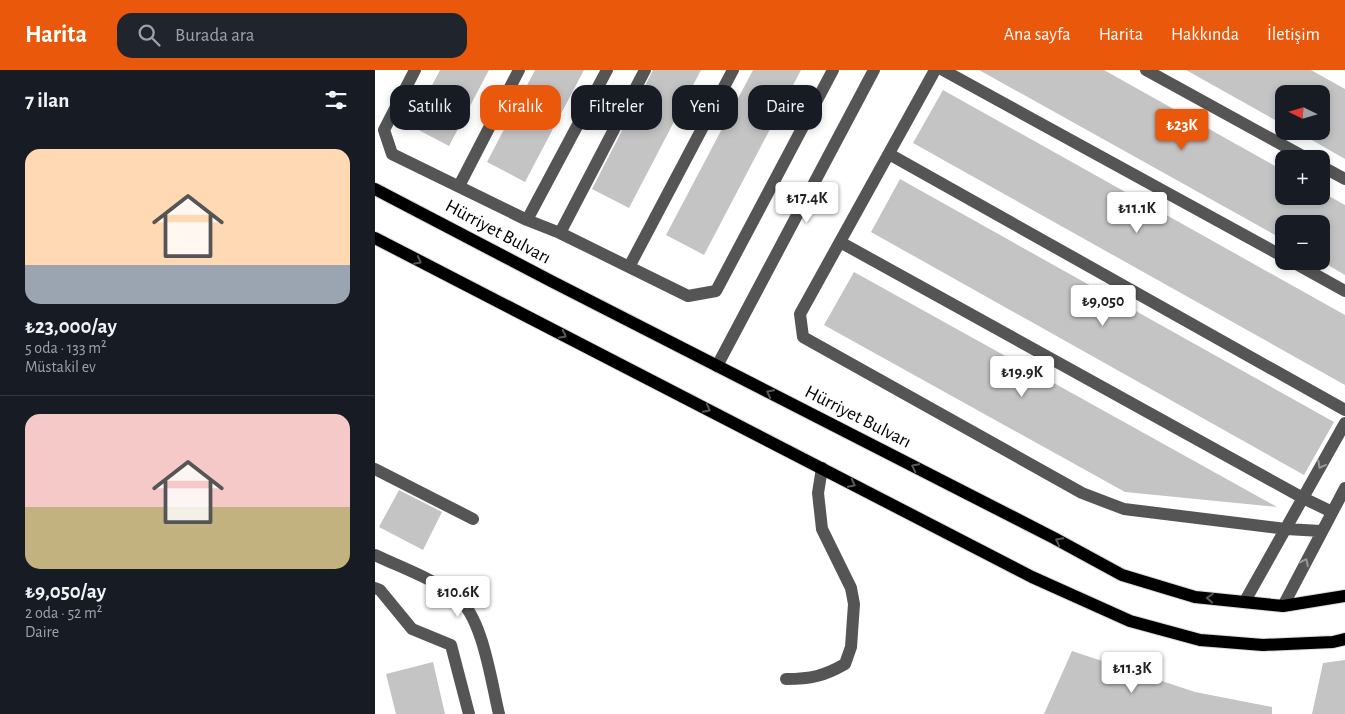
<!DOCTYPE html>
<html lang="tr">
<head>
<meta charset="utf-8">
<style>
	body { margin:0; font-family:"Alegreya Sans",sans-serif; background:#20242c; color:#f1f3f6; height:100vh; display:flex; flex-direction:column; font-size:19px; white-space:nowrap }
	* { box-sizing:border-box; margin:0 }
	p { font-size:16px; color:#9ea1a6 }
	.icon { flex:none; width:28px; height:28px; fill:none; stroke:currentColor; stroke-width:2; stroke-linecap:round; stroke-linejoin:round }
	.map { position:relative; flex:1; overflow:hidden }
	.drawer { display:flex; flex-direction:column; background:#171b24; width:375px }
	.drawer>* { flex:none }
	.hud { position:absolute; left:15px; top:15px; width:475px; height:45px; display:flex; gap:10px }
	.needle { width:32px; rotate:275deg }
	.tools { position:absolute; left:900px; top:15px; display:grid; gap:10px }
	.tools a { display:grid; place-items:center; width:55px; height:55px; border-radius:10px; background:#171b24; box-shadow:0 2px 8px #0003; font-size:25px }
	.price { position:absolute; translate:-50% -42px; padding:0 11px; border-radius:5px; background:#fff; color:#222; font-size:16px; line-height:32px; filter:drop-shadow(0 1px 2px #0008) }
	.price::after { content:''; position:absolute; left:50%; top:30px; width:15px; height:11px; margin-left:-8px; background:inherit; clip-path:polygon(0 0,100% 0,50% 100%) }
	.price.active { background:#ea580c; color:#fff }
	ul { padding:0; list-style:none }
	li { display:grid; align-content:center; gap:10px; height:265px; padding:0 25px }
	li+li { border-top:1px solid #363941 }
	li span { display:grid; place-items:center; height:155px; border-radius:15px; color:#555 }
	li>.icon { margin-inline-start:auto }
	span .icon { width:90px; height:90px; fill:#fffc; stroke-width:1 }
	li b { font-size:21px }
	h2 { display:flex; justify-content:space-between; align-items:center; height:60px; padding:0 25px; font-size:21px }
	.chip { padding:0 18px; border-radius:15px; background:#171b24; box-shadow:0 2px 8px #0003; font-size:18px; line-height:45px }
	.chip.active { background:#ea580c; color:#fff }
	header { display:flex; align-items:center; gap:30px; box-sizing:border-box; height:70px; padding:0 25px; background:#ea580c; color:#fff }
	header strong { font-size:24px }
	nav { display:flex; gap:28px; margin-inline-start:auto; font-size:18px }
	.search { width:350px; height:45px; background:#20242c; display:flex; align-items:center; gap:12px; box-sizing:border-box; padding:0 18px; border-radius:15px; color:#9ea1a6; font-size:19px }
	main { display:flex; flex:1; min-height:0 }
	.map>svg:first-child { display:block }
</style>
</head>
<body>
<header>
<strong>Harita</strong>
<div class="search"><svg class="icon" aria-label="search" viewBox="0 0 24 24"><circle cx="10" cy="10" r="6"/><path d="M15 15l6 6"/></svg>Burada ara</div>
<nav><a>Ana sayfa</a><a>Harita</a><a>Hakkında</a><a>İletişim</a></nav>
</header>
<main>
<section class="drawer">
<h2>7 ilan<svg class="icon" aria-label="filters" viewBox="0 0 24 24"><path d="M4 7h16M4 17h16"/><circle cx="9" cy="7" r="2"/><circle cx="15" cy="17" r="2"/></svg></h2>
<ul>
<li><span style="background:linear-gradient(#ffd9b3 75%,#9aa5b1 0)"><svg class="icon" aria-label="home" viewBox="0 0 24 24"><path d="M3 11l9-7 9 7M6 9v11h12V9"/></svg></span><div><b>₺23,000/ay</b><p>5 oda · 133 m²</p><p>Müstakil ev</p></div></li>
<li><span style="background:linear-gradient(#f6c9c9 60%,#c2b280 0)"><svg class="icon" aria-label="home" viewBox="0 0 24 24"><path d="M3 11l9-7 9 7M6 9v11h12V9"/></svg></span><div><b>₺9,050/ay</b><p>2 oda · 52 m²</p><p>Daire</p></div></li>
</ul>
</section>
<div class="map">
<svg width="970" height="644" viewBox="0 0 970 644">
	<rect width="100%" height="100%" fill="#fff"/>
	<path fill="#c4c4c4" d="M 65,0 L 114,0 L 74,76 L 36,56 Z
		M 160,0 L 209,0 L 150,112 L 112,92 Z
		M 278,0 L 326,0 L 254,138 L 217,119 Z
		M 378,0 L 426,0 L 329,185 L 291,165 Z
		M 604,0 L 729,0 L 909,101 L 909,126 L 954,126 L 970,135 L 970,205 L 946,191 L 946,154 L 909,154 L 909,170 Z
		M 811,0 L 936,0 L 970,19 L 970,89 L 921,61 L 946,61 L 946,24 L 909,24 L 909,55 Z
		M 568,20 L 970,245 L 970,315 L 538,73 Z
		M 525,109 L 959,352 L 929,405 L 496,162 Z
		M 479,202 L 902,437 L 750,422 L 449,255 Z
		M 24,420 L 67,442 L 48,480 L 4,457 Z
		M 697,581 L 820,622 L 897,637 L 897,644 L 669,644 Z
		M 970,590 L 970,644 L 937,644 L 948,593 Z
		M 58,592 L 70,644 L 21,644 L 11,604 Z"/>
	<g fill="none" stroke-linecap="round" stroke-linejoin="round">
		<defs>
			<path id="major" d="M 0,119 L 176,211 L 679,468 L 747,505 L 820,527 L 908,536 L 970,526
				M 0,168 L 657,507 L 755,551 L 825,570 L 888,575 L 958,572 L 970,569"/>
		</defs>
		<use href="#major" stroke="#dbdbdb" stroke-width="14"/>
		<path stroke="#555" stroke-width="12" d="M 40,0 L 9,60 L 17,84 L 152,150 L 185,163 L 313,226 L 341,221 L 458,0
			M 560,0 L 425,244 L 428,267 L 707,423 L 749,439 L 911,459 L 946,461
			M 568,0 L 909,187
			M 771,0 L 933,89
			M 514,84 L 970,340
			M 946,96 L 970,109
			M 84,116 L 144,0
			M 152,150 L 232,0
			M 185,163 L 270,0
			M 465,172 L 928,428 L 957,442
			M 916,191 L 970,221
			M 254,197 L 358,0
			M 342,296 L 499,0
			M 0,399 L 98,449
			M 0,485 C 25,497 61,510 82,527 C 108,548 116,611 124,644
			M 0,518 L 5,520 L 37,559 L 76,575 L 94,644
			M 870,531 L 970,353
			M 908,536 L 970,418
			M 411,609 C 436,609 449,606 470,594 L 476,577 L 479,534 L 476,518 L 447,459 L 443,423 L 447,398"/>
		<use href="#major" stroke="#000" stroke-width="12"/>
	</g>
	<defs><path id="oneway-chevron" d="M-2-3.5L2.5 0L-2 3.5" fill="none" stroke-width="1.6" stroke-linecap="round" stroke-linejoin="round" transform="scale(1.25)"/></defs>
	<g stroke="#595959">
		<use href="#oneway-chevron" transform="translate(43 191) rotate(27)"/>
		<use href="#oneway-chevron" transform="translate(188 265) rotate(27)"/>
		<use href="#oneway-chevron" transform="translate(395 323) rotate(-153)"/>
		<use href="#oneway-chevron" transform="translate(332 339) rotate(27)"/>
		<use href="#oneway-chevron" transform="translate(540 397) rotate(-153)"/>
		<use href="#oneway-chevron" transform="translate(477 414) rotate(27)"/>
		<use href="#oneway-chevron" transform="translate(684 471) rotate(-152)"/>
		<use href="#oneway-chevron" transform="translate(835 528) rotate(-175)"/>
	</g>
	<g stroke="#999">
		<use href="#oneway-chevron" transform="translate(946 395) rotate(119)"/>
		<use href="#oneway-chevron" transform="translate(930 492) rotate(-63)"/>
	</g>
	<g text-anchor="middle" dominant-baseline="central" stroke-width="5" stroke-linejoin="round" paint-order="stroke">
		<g font-size="19" fill="#000" stroke="#fff">
			<text transform="translate(123 162) rotate(28)">Hürriyet Bulvarı</text>
			<text transform="translate(483 347) rotate(27)">Hürriyet Bulvarı</text>
		</g>
	</g>
</svg>
<div class="tools">
<a><svg class="needle" viewBox="-14 -14 28 28"><path d="M0-13l5 13h-10z" fill="#e53935"/><path d="M0 13l5-13h-10z" fill="#9ea1a6"/></svg></a>
<a>+</a>
<a>−</a>
</div>
<b class="price active" style="left:807px;top:81px">₺23K</b>
<b class="price" style="left:432px;top:154px">₺17.4K</b>
<b class="price" style="left:762px;top:164px">₺11.1K</b>
<b class="price" style="left:728px;top:257px">₺9,050</b>
<b class="price" style="left:647px;top:328px">₺19.9K</b>
<b class="price" style="left:83px;top:548px">₺10.6K</b>
<b class="price" style="left:757px;top:624px">₺11.3K</b>
<div class="hud">
<a class="chip">Satılık</a>
<a class="chip active">Kiralık</a>
<a class="chip">Filtreler</a>
<a class="chip">Yeni</a>
<a class="chip">Daire</a>
</div>
</div>
</main>
</body>
</html>
